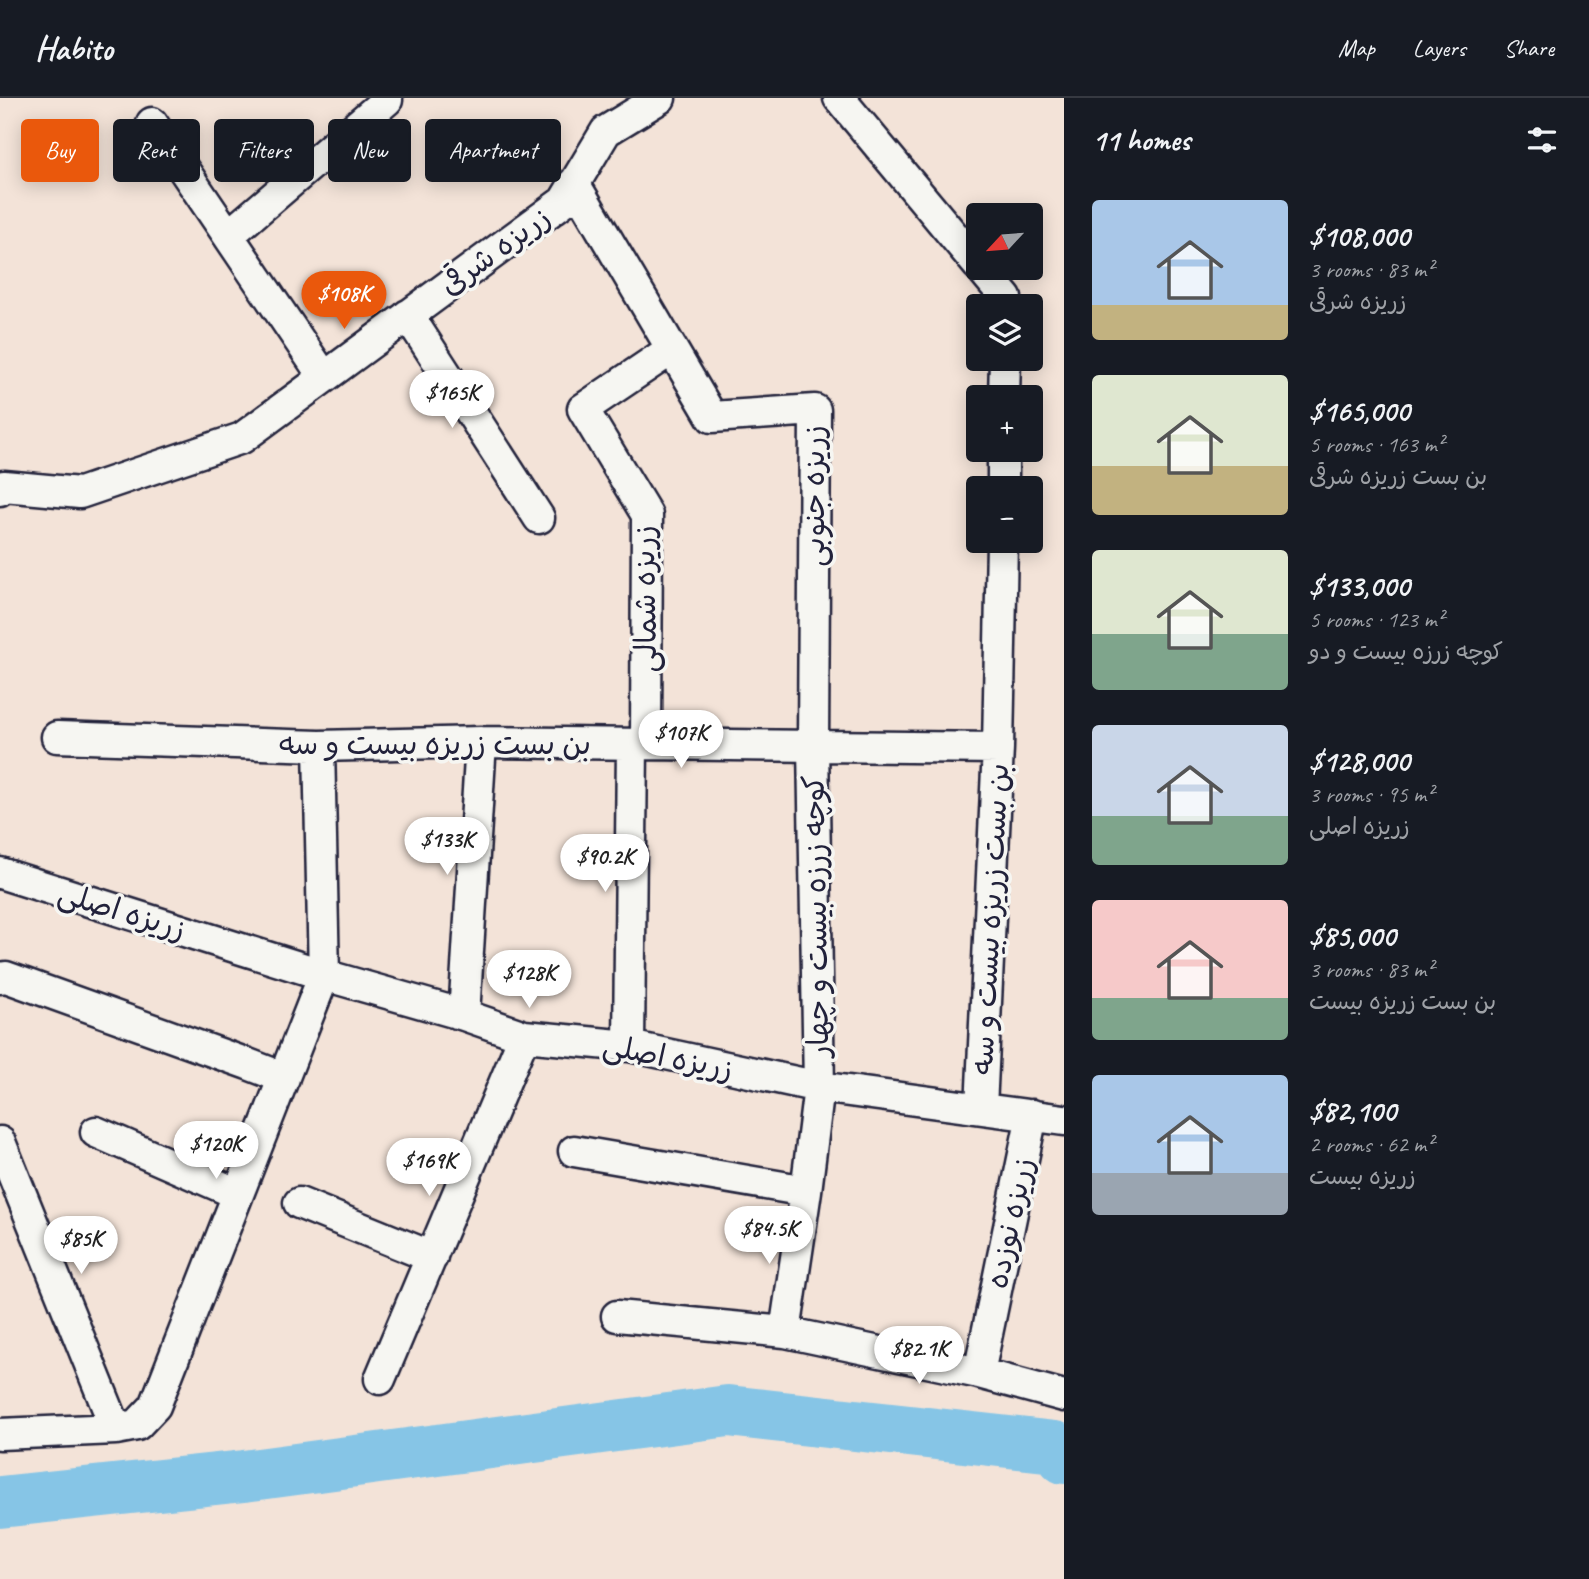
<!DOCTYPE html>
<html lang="en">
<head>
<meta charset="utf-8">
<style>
	body { margin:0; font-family:Caveat,"Playpen Sans Arabic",sans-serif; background:#242831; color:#f1f3f6; height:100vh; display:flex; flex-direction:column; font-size:26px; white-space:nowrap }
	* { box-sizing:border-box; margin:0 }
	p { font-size:23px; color:#9ea1a6 }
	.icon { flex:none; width:38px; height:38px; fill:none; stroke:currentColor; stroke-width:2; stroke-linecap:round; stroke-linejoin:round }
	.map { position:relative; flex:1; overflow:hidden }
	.drawer { display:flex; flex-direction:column; background:#171b24; width:525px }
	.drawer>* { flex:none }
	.banner { position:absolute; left:21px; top:21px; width:665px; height:63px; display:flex; gap:14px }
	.needle { width:46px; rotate:244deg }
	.tools { position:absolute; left:966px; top:105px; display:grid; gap:14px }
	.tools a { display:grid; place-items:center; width:77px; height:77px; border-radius:7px; background:#171b24; box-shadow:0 4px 18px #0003; font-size:35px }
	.price { position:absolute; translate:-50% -60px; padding:0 16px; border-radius:24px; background:#fff; color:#222; font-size:23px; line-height:46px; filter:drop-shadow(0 2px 4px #0008) }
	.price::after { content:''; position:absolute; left:50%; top:42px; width:21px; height:16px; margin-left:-10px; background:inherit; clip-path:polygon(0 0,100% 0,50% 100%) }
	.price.current { background:#ea580c; color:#fff }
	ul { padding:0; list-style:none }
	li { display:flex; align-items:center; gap:21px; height:175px; padding:0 28px }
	li span { display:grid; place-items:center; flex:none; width:196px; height:140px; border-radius:7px; color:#555 }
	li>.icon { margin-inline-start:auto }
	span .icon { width:84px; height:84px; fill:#fffc; stroke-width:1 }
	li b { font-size:30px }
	h2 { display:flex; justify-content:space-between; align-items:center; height:84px; padding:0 28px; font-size:30px }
	.chip { padding:0 24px; border-radius:7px; background:#171b24; box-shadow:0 4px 18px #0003; font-size:24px; line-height:63px }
	.chip.current { background:#ea580c; color:#fff }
	header { display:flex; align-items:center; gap:42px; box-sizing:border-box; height:98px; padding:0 35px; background:#171b24; border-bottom:2px solid #363941 }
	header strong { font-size:33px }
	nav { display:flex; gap:38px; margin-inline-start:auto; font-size:24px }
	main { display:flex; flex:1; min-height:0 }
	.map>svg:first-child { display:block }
</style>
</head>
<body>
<header>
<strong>Habito</strong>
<nav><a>Map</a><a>Layers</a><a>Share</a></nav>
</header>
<main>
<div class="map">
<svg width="1064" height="1481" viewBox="0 0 1064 1481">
	<rect width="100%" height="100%" fill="#f3e3d8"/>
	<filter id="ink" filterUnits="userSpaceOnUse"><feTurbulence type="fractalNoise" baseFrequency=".0143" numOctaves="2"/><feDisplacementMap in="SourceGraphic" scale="14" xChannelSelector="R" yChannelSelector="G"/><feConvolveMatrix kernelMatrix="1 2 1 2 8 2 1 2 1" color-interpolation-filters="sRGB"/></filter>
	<g filter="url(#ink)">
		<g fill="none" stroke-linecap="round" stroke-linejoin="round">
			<path stroke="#86c5e6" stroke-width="52" d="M 0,1404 L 244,1378 L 728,1313 L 1055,1349 L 1064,1360"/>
			<defs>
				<path id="minor" d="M 839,0 L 978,167
					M 152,25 L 324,279
					M 574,85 L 712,319 L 815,312 L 813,648 L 819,989 L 806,1093 L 785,1234 L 617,1218
					M 229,137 L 387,2
					M 981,170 L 1006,200 L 1006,208
					M 408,217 L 539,420
					M 1004,299 L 1005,261
					M 1003,390 L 1003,352
					M 0,392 L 4,388 L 80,395 L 242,340 L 564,103 L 606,33 L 660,0
					M 57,639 L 319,648 L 481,644 L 998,650 L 981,1010
					M 646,646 L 647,417 L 583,311 L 672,251
					M 998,650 L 1002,443
					M 0,775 L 324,877 L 464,917 L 524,938 L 629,948 L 819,989 L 1064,1022
					M 0,880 L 6,879 L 248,966 L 284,980
					M 464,917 L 481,644
					M 629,948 L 632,646
					M 96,1034 L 238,1096
					M 0,1044 L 116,1331
					M 574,1053 L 806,1093
					M 299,1105 L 432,1159
					M 785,1234 L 979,1275 L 1064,1298
					M 979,1275 L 1032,1017
					M 380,1281 L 524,938
					M 0,1336 L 116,1331 L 137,1327 L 155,1308 L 324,877 L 319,648"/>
			</defs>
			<use href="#minor" stroke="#22223b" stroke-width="35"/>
			<use href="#minor" stroke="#f6f6f2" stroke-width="30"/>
		</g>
	</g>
	<g text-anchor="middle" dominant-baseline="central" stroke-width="7" stroke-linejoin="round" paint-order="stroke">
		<g font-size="30" fill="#22223b" stroke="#f6f6f2">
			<text transform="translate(495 153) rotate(-36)">زریزه شرقی</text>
			<text transform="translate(814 398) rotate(-90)">زریزه جنوبی</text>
			<text transform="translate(645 501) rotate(-91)">زریزه شمالی</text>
			<text x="435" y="646">بن بست زریزه بیست و سه</text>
			<text transform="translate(122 813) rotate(17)">زریزه اصلی</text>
			<text transform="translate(816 818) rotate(-91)">کوچه زرزه بیست و چهار</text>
			<text transform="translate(990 821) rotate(-87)">بن بست زریزه بیست و سه</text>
			<text transform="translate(668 959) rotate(11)">زریزه اصلی</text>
			<text transform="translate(1010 1125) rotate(-78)">زریزه نوزده</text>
		</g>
	</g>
</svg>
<div class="tools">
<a><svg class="needle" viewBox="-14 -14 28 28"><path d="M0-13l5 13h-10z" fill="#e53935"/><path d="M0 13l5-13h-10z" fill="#9ea1a6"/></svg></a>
<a><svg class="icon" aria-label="layers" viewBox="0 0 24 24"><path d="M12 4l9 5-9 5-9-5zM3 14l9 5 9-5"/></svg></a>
<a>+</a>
<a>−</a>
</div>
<b class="price current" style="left:344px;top:233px">$108K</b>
<b class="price" style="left:452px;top:332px">$165K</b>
<b class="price" style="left:681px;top:672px">$107K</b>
<b class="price" style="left:447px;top:779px">$133K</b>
<b class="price" style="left:605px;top:796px">$90.2K</b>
<b class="price" style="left:529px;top:912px">$128K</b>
<b class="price" style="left:216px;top:1083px">$120K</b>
<b class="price" style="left:429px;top:1100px">$169K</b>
<b class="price" style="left:769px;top:1168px">$84.5K</b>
<b class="price" style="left:81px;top:1178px">$85K</b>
<b class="price" style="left:919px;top:1288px">$82.1K</b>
<div class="banner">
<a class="chip current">Buy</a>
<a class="chip">Rent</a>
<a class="chip">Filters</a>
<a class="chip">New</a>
<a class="chip">Apartment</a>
</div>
</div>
<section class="drawer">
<h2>11 homes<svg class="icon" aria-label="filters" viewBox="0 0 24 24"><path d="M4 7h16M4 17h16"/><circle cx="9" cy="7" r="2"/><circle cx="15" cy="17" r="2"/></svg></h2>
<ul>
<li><span style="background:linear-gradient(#a9c7e8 75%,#c2b280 0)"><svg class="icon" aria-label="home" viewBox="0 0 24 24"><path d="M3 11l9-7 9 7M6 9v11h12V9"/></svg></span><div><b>$108,000</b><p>3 rooms · 83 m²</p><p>زریزه شرقی</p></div></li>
<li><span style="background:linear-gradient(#dfe7d0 65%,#c2b280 0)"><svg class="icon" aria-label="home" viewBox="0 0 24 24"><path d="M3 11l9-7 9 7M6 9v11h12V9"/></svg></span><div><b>$165,000</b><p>5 rooms · 163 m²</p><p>بن بست زریزه شرقی</p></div></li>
<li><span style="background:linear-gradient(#dfe7d0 60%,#7fa58c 0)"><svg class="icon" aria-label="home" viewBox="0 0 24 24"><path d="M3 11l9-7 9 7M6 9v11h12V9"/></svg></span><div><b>$133,000</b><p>5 rooms · 123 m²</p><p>کوچه زرزه بیست و دو</p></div></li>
<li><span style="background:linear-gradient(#c9d6e8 65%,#7fa58c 0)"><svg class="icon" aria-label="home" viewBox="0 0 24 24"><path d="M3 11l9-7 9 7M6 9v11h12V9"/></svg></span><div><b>$128,000</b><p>3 rooms · 95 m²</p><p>زریزه اصلی</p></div></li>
<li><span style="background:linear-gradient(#f6c9c9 70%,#7fa58c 0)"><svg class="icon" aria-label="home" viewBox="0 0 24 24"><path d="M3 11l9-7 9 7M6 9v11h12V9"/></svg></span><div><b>$85,000</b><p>3 rooms · 83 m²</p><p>بن بست زریزه بیست</p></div></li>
<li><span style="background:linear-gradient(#a9c7e8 70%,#9aa5b1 0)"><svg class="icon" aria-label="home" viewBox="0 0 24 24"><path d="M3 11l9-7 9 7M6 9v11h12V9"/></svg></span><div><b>$82,100</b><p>2 rooms · 62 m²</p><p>زریزه بیست</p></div></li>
</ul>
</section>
</main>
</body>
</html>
